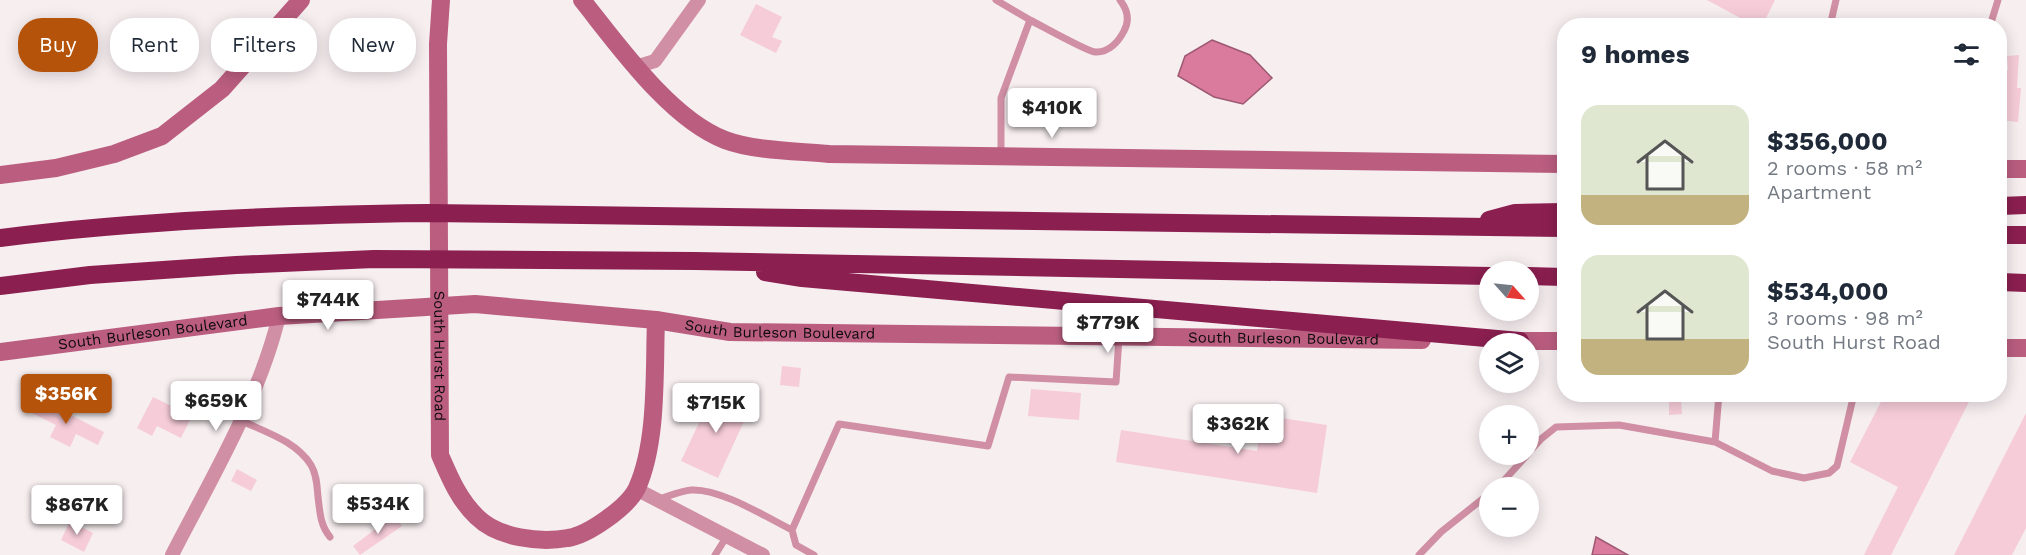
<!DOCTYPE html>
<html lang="en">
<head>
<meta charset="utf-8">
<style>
	body { margin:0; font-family:"Work Sans",sans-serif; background:#f6f6f7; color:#1f2937; height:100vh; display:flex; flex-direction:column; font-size:22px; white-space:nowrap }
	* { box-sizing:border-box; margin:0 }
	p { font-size:20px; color:#747a83 }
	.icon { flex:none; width:33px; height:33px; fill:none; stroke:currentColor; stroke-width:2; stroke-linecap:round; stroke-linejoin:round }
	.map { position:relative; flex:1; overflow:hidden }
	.side { position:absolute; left:1557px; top:18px; width:450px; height:384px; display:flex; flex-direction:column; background:#fff; border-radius:24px; box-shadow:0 3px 15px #0003 }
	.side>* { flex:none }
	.guide { position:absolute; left:18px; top:18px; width:570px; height:54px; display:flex; gap:12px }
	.needle { width:39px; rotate:117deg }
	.buttons { position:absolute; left:1479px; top:261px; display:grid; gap:12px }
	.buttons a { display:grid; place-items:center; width:60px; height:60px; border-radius:50%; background:#fff; box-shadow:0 3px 15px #0003; font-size:30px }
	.price { position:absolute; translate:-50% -51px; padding:0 14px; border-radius:6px; background:#fff; color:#222; font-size:20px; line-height:39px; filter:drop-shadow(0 2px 3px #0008) }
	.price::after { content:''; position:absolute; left:50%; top:36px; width:18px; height:14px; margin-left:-9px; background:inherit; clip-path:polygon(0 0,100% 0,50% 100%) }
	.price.current { background:#b45309; color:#fff }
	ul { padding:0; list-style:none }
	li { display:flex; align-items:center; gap:18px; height:150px; padding:0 24px }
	li span { display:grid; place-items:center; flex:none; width:168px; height:120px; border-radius:18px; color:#555 }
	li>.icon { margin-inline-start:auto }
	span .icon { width:72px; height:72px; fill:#fffc; stroke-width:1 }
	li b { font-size:26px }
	h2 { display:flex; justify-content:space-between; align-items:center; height:72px; padding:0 24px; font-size:26px }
	.chip { padding:0 21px; border-radius:24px; background:#fff; box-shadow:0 3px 15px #0003; font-size:21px; line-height:54px }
	.chip.current { background:#b45309; color:#fff }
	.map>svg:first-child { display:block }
</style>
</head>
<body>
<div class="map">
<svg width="2026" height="555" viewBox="0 0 2026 555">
	<rect width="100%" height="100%" fill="#f7eef0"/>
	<path fill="#da7a9c" stroke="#9d5971" stroke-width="1.5" d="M 1212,40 L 1250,55 L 1272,78 L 1243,104 L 1214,97 L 1178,76 L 1185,56 Z
		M 1596,537 L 1628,555 L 1592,555 Z"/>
	<path fill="#f6ccd9" d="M 1707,0 L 1775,0 L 1762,26 L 1755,26 Z
		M 756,4 L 782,17 L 772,37 L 782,41 L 776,53 L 740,35 Z
		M 2019,55 L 2017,88 L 2021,88 L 2018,122 L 2000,120 L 2000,69 L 2008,70 L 2007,56 Z
		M 782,366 L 801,368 L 799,387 L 780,385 Z
		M 715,389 L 751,406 L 718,478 L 681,461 Z
		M 1031,389 L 1081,393 L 1079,420 L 1028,416 Z
		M 1885,394 L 1973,394 L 1891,555 L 1864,555 L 1898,487 L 1850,462 Z
		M 153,397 L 192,416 L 181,438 L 157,426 L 152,436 L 137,428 Z
		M 37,398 L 104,432 L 98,445 L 76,434 L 70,447 L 50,437 L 56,425 L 30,412 Z
		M 1681,401 L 1682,414 L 1669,415 L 1669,402 Z
		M 2026,413 L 2026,528 L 2012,555 L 1954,555 Z
		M 1262,415 L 1327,425 L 1317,493 L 1116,462 L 1121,430 L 1257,451 Z
		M 237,469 L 257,480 L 251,491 L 231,481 Z
		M 394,515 L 402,526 L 360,555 L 353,546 Z
		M 70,521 L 93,533 L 84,552 L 61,540 Z"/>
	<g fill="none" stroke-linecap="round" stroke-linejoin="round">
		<path stroke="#d08fa4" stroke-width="7" d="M 996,0 L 1030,20 L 1001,98 L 1001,154
			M 1030,20 C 1042,26 1086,51 1095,52 C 1109,53 1119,41 1124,31 C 1130,20 1127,9 1120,0
			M 1830,26 L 1836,0
			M 1990,26 L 1998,0
			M 240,420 C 265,432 296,441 311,465 C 317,475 317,487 318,497 C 320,512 320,525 330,537
			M 1715,442 L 1719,394
			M 1528,453 L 1541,439 L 1556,427 L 1619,425 L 1715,442 L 1772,471 L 1804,478 L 1829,473 L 1837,466 L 1854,394
			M 1497,488 L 1528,454
			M 659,499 C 669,496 681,491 691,490 C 720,488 766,517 792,530 L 796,545 L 814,555
			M 792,530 L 839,424 L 988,446 L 1009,377 L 1116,382 L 1119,338
			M 715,555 L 727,536
			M 1419,555 L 1441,532 L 1490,493"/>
		<path stroke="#d08fa4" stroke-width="14" d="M 635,67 L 655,61 L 699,0
			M 636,489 L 763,555
			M 172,555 C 211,479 259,399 279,316"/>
		<g stroke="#ba5d7f" stroke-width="18">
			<path id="s1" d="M 441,0 L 438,44 L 440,455 C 450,478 459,500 477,517 C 498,538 540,543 568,538 C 588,535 628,507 637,488 C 658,441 654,371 656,320"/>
			<path d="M 582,0 C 618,45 670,119 725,140 C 754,151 798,151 829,154 L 1564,164"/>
			<path d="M 2000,169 L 2026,169"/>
			<path d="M 0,175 L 56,168 L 114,154 L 162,136 L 222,89 L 301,0"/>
			<path d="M 1506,341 L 1564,341"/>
			<path d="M 2000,348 L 2026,348"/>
			<path id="s2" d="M 0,352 L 279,316 L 475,304 L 656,320 L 730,332 L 1422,340"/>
		</g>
		<path stroke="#8b1f50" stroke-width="18" d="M 2000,206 L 2026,205
			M 1489,220 L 1515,213 L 1564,212
			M 2000,235 L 2026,235
			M 0,238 C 142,220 285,215 428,213 L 1564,228
			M 765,272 L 802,278 L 1520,341
			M 1528,276 L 1564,277
			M 2000,282 L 2026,283
			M 0,286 L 90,275 L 236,265 L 374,259 L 695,261 L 1490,276"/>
	</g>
	<g text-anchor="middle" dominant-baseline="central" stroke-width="4.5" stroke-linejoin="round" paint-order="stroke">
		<g font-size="15" fill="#0e0b0c" stroke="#fff">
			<text stroke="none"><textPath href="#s2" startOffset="784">South Burleson Boulevard</textPath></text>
			<text stroke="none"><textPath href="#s2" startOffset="154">South Burleson Boulevard</textPath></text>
			<text stroke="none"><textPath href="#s2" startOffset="1288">South Burleson Boulevard</textPath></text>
			<text stroke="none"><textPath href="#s1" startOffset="356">South Hurst Road</textPath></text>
		</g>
	</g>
</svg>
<div class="buttons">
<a><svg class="needle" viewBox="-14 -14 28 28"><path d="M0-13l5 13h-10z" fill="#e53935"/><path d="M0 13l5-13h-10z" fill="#747a83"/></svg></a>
<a><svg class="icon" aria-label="layers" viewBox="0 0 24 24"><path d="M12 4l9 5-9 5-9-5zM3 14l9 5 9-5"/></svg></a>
<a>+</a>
<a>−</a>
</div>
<b class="price" style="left:1052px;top:139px">$410K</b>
<b class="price" style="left:328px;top:331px">$744K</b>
<b class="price" style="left:1108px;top:354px">$779K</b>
<b class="price current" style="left:66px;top:425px">$356K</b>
<b class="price" style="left:216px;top:432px">$659K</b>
<b class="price" style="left:716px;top:434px">$715K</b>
<b class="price" style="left:1238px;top:455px">$362K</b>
<b class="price" style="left:378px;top:535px">$534K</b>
<b class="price" style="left:77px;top:536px">$867K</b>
<div class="guide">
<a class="chip current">Buy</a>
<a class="chip">Rent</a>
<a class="chip">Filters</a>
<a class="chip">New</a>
</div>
<section class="side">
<h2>9 homes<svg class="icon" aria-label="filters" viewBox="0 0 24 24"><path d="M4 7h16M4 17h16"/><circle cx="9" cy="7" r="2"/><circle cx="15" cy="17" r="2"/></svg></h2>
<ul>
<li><span style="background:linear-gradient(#dfe7d0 75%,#c2b280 0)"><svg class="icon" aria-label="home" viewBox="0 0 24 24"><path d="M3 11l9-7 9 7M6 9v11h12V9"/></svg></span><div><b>$356,000</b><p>2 rooms · 58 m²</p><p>Apartment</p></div></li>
<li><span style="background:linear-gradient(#dfe7d0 70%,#c2b280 0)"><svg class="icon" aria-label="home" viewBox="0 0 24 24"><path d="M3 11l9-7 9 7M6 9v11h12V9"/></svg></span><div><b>$534,000</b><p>3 rooms · 98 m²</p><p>South Hurst Road</p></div></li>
</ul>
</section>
</div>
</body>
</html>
